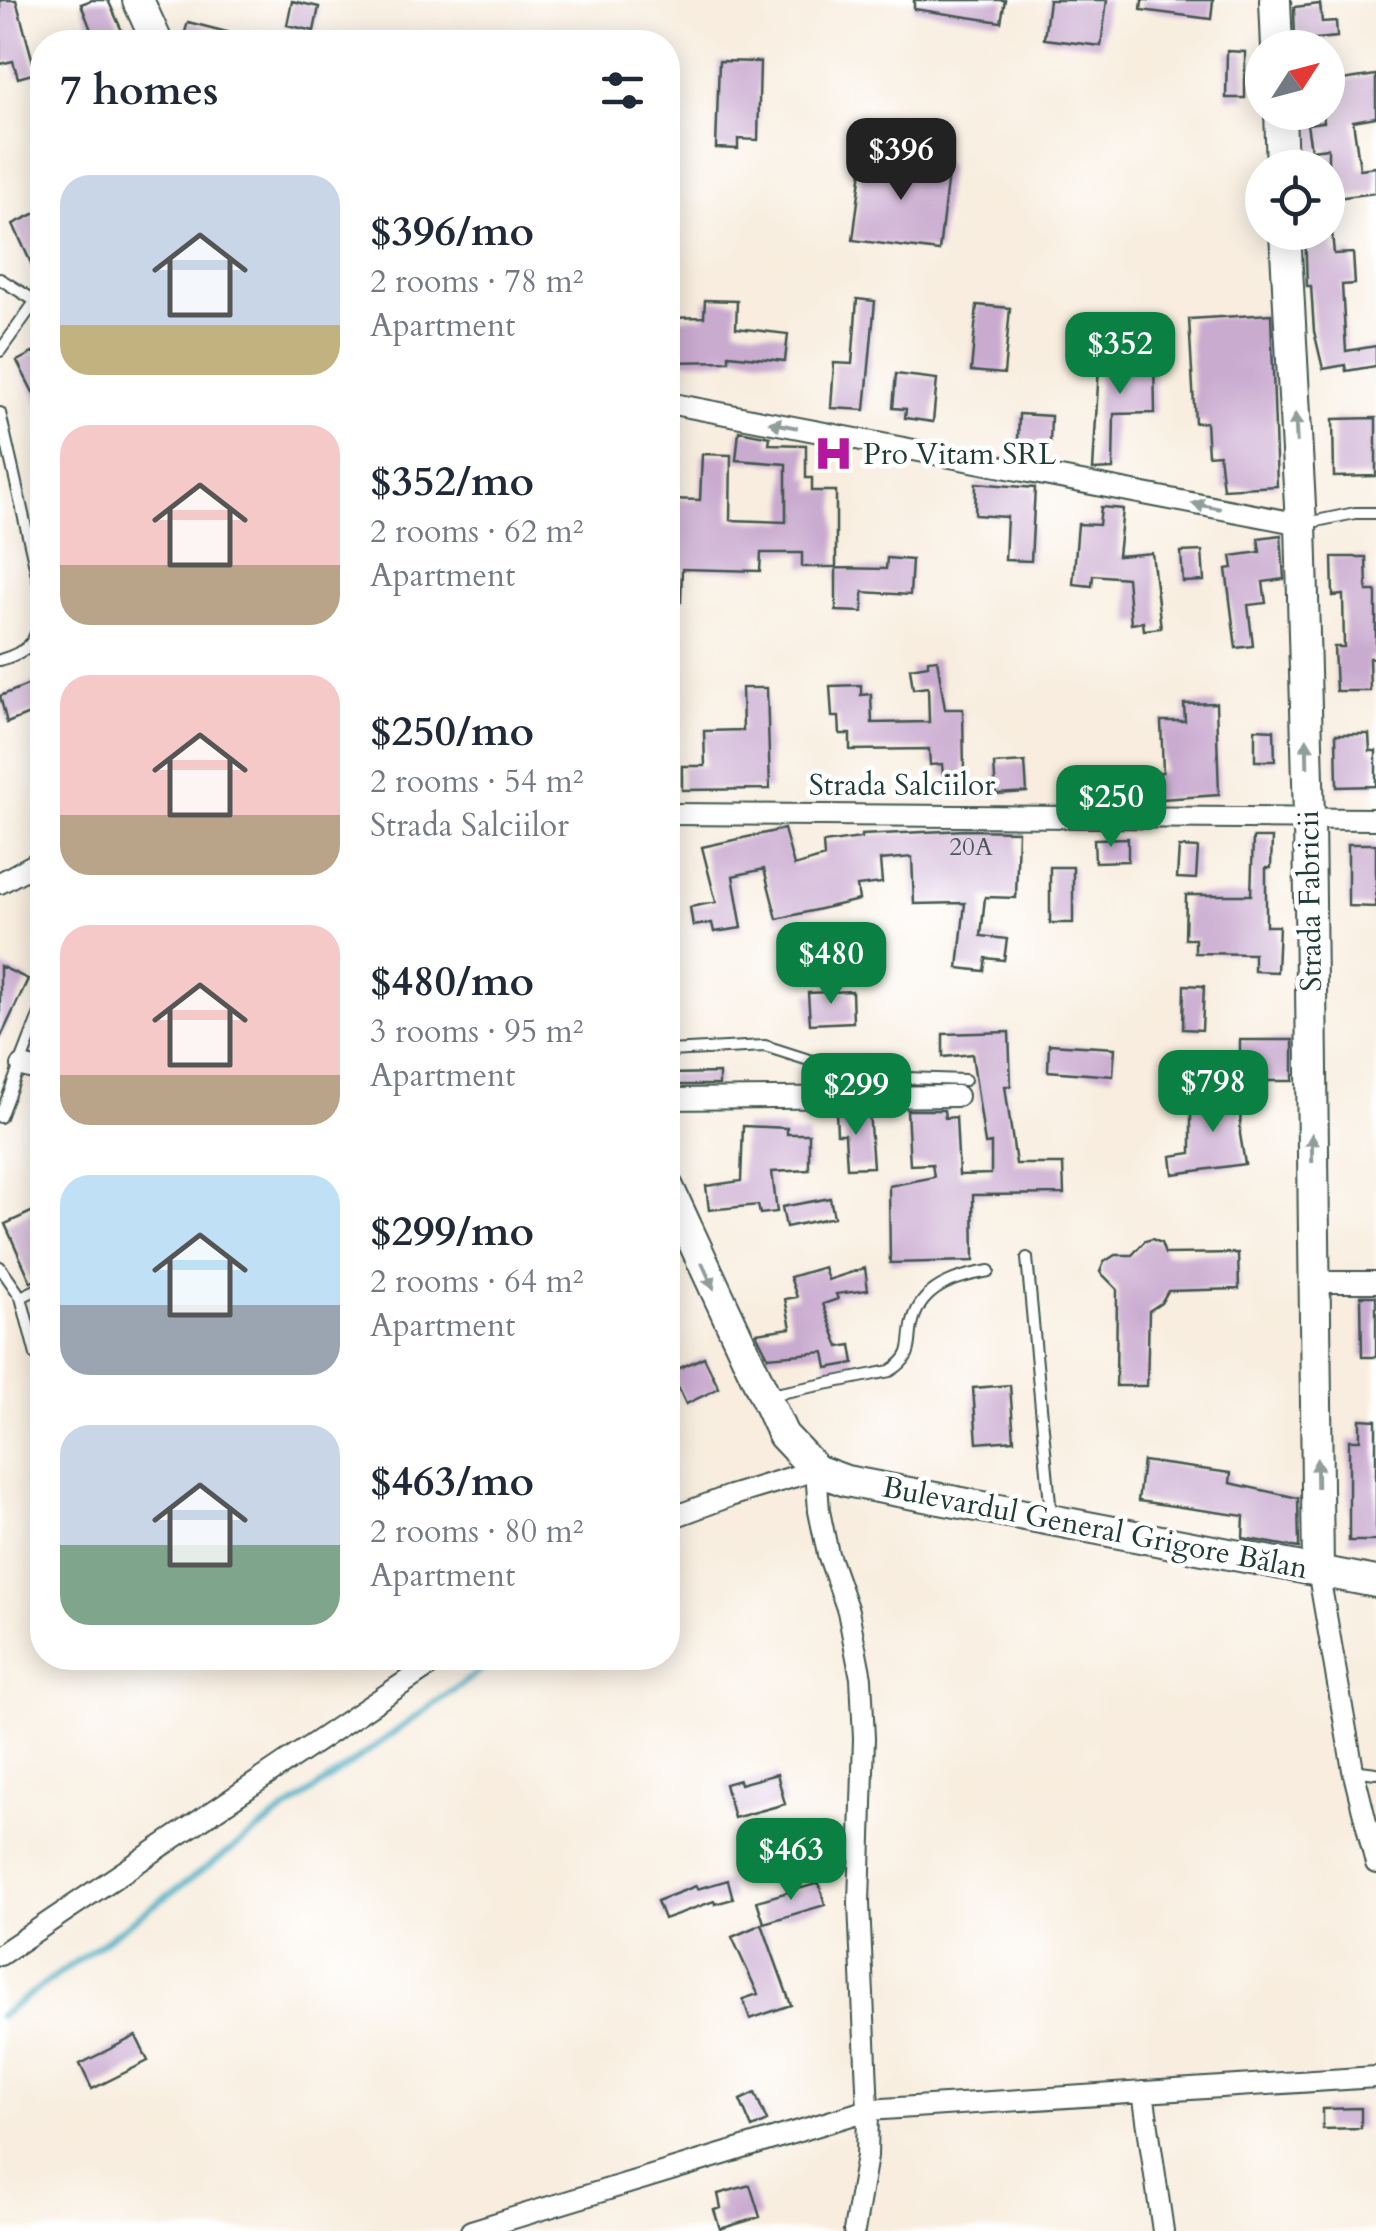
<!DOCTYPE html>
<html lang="en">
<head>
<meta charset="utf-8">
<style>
	body { margin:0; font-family:Cardo,serif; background:#f6f6f7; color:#1f2937; height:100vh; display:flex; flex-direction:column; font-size:38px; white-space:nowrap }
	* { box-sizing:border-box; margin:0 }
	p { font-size:32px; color:#747a83 }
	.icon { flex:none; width:55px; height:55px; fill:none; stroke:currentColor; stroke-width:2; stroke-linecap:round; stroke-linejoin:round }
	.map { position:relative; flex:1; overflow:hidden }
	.drawer { position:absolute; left:30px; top:30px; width:650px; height:1640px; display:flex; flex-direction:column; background:#fff; border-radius:40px; box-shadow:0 5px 25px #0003 }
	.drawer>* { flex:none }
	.needle { width:65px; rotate:54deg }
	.fabs { position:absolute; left:1245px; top:30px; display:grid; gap:20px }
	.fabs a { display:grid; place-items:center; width:100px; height:100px; border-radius:50%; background:#fff; box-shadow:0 5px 25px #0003; font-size:50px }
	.price { position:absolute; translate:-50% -85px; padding:0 22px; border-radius:20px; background:#0b8043; color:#fff; font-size:32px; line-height:65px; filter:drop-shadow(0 2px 5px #0008) }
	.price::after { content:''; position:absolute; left:50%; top:60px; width:30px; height:22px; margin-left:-15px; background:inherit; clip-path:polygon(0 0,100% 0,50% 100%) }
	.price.current { background:#222; color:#fff }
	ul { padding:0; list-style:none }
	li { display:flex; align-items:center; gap:30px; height:250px; padding:0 30px }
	li span { display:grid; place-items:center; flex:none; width:280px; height:200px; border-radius:30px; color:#555 }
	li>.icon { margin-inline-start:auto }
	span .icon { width:120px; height:120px; fill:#fffc; stroke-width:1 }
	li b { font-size:42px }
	h2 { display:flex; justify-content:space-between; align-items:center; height:120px; padding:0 30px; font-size:42px }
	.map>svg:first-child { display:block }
</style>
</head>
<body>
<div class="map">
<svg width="1376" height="2231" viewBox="0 0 1376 2231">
	<rect width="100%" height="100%" fill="#fff"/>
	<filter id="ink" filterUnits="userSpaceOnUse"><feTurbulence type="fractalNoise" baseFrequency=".01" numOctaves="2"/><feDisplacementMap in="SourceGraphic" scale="20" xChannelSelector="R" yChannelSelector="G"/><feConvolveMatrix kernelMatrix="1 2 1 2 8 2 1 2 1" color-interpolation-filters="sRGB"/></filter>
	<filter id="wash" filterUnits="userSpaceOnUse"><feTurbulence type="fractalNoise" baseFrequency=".0048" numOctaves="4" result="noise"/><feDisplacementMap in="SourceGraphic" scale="40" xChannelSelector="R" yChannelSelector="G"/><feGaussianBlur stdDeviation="2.25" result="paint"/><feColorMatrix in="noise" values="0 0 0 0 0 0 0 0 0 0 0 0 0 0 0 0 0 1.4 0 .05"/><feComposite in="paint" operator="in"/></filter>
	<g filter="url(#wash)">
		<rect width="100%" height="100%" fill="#f8edde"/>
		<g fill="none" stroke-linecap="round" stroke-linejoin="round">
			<path stroke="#3ea8be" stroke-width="6" d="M 0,2016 L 498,1658"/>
		</g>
		<g id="blocks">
			<path fill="#caabd0" d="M 0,0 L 16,0 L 36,73 L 18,78 L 13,61 L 0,64 Z
				M 92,0 L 108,0 L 127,42 L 78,42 L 93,35 L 81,4 Z
				M 914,0 L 1005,0 L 1001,22 L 914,9 Z
				M 1049,0 L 1107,0 L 1101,46 L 1044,39 Z
				M 1142,0 L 1213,0 L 1211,19 L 1141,10 Z
				M 292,1 L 319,7 L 314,31 L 287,25 Z
				M 1320,4 L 1322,22 L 1336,21 L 1337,37 L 1295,41 L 1294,7 Z
				M 188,22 L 246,37 L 245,42 L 182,42 Z
				M 1227,51 L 1245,52 L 1245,98 L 1226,98 Z
				M 719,61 L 760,62 L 758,140 L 738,139 L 738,149 L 716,148 Z
				M 1376,75 L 1376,117 L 1353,121 L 1360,169 L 1376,167 L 1376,193 L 1328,199 L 1328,148 L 1311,150 L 1307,124 L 1324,122 L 1323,112 L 1328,112 L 1328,82 Z
				M 864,154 L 949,165 L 939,251 L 853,240 Z
				M 38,212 L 42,222 L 42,287 L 13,224 Z
				M 1305,232 L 1332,232 L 1334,254 L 1353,253 L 1355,284 L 1342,285 L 1346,351 L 1376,346 L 1376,366 L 1346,371 L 1345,365 L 1323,369 L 1314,331 L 1311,286 L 1307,286 Z
				M 857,299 L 875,301 L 865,410 L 831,408 L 834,363 L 852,364 Z
				M 705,300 L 737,301 L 736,328 L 788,334 L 785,361 L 729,355 L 729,361 L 670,362 L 669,318 L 704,317 Z
				M 977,305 L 1010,308 L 1004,374 L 971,371 Z
				M 1271,314 L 1277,486 L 1223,489 L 1219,454 L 1208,455 L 1206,422 L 1195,423 L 1189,319 Z
				M 42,348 L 42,410 L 17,361 Z
				M 1100,349 L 1130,349 L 1131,358 L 1154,358 L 1155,413 L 1114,414 L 1113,469 L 1093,470 Z
				M 896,374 L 937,379 L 933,422 L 905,418 L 906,409 L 893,408 Z
				M 1019,414 L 1051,416 L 1050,444 L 1018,442 Z
				M 1376,418 L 1376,476 L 1334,477 L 1333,419 Z
				M 739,431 L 770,437 L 769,444 L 806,445 L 806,478 L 812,478 L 812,491 L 836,491 L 836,567 L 802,567 L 802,553 L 761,553 L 760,571 L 682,569 L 681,602 L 668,602 L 668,499 L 700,500 L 702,454 L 731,455 L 730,520 L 786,522 L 786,464 L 736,460 Z
				M 976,483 L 1035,488 L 1031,561 L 1005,560 L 1007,517 L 975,515 Z
				M 1101,507 L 1123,509 L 1118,556 L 1152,553 L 1161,628 L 1144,630 L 1143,622 L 1131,624 L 1127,578 L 1093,575 L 1092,586 L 1073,584 L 1078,524 L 1099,525 Z
				M 1281,535 L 1284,579 L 1263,582 L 1266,603 L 1248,605 L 1253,646 L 1236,648 L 1226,569 L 1233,568 L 1231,556 L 1260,552 L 1258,538 Z
				M 1202,551 L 1204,581 L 1183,582 L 1181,552 Z
				M 1332,557 L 1366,557 L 1367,591 L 1376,591 L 1376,658 L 1369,658 L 1370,691 L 1336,691 L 1334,647 L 1344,647 L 1343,595 L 1333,596 Z
				M 887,558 L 912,560 L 910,595 L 863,592 L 863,612 L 836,611 L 836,568 L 886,569 Z
				M 937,659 L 945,709 L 963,709 L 964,774 L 943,775 L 942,764 L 930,765 L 929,749 L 850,750 L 850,734 L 840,734 L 839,717 L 832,717 L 830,686 L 861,685 L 861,695 L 871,694 L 872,723 L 929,722 L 928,687 L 913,689 L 910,668 L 928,665 L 928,660 Z
				M 42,679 L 42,709 L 7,723 L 0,696 Z
				M 742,688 L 767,688 L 770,789 L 682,790 L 682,766 L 705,766 L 704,731 L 743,730 Z
				M 1216,703 L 1219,795 L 1133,801 L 1132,774 L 1163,772 L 1161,721 L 1185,721 L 1184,704 Z
				M 1255,729 L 1274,730 L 1275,761 L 1255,761 Z
				M 1336,734 L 1369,734 L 1370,751 L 1376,751 L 1376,786 L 1337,787 Z
				M 1025,762 L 1027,792 L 996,794 L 994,764 Z
				M 784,829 L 794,866 L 824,857 L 823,843 L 861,838 L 861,835 L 965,830 L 1018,831 L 1016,898 L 985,897 L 981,936 L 1007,939 L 1004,960 L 986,958 L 984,971 L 958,968 L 965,903 L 914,904 L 912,857 L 880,860 L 882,883 L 857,886 L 859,900 L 777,919 L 764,869 L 733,876 L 742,928 L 714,932 L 712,923 L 693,926 L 690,907 L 716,902 L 702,847 Z
				M 1128,838 L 1128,861 L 1095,862 L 1094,839 Z
				M 1253,838 L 1272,838 L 1271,868 L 1266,868 L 1266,926 L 1279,926 L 1277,972 L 1254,971 L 1254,954 L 1195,953 L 1195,939 L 1185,939 L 1186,895 L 1251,895 Z
				M 1348,844 L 1376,844 L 1376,907 L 1348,906 Z
				M 1179,847 L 1198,848 L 1196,879 L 1177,878 Z
				M 1050,867 L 1073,867 L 1073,923 L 1050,923 Z
				M 0,966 L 28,979 L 0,1039 Z
				M 1184,985 L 1204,986 L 1202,1030 L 1183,1029 Z
				M 852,991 L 853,1022 L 810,1024 L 808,993 Z
				M 1009,1032 L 1011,1086 L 1005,1086 L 1016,1164 L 1063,1164 L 1064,1194 L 973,1195 L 974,1261 L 890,1263 L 889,1186 L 934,1177 L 932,1164 L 910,1165 L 907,1110 L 944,1110 L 945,1118 L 956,1117 L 959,1175 L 991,1174 L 991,1143 L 985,1144 L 972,1054 L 943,1057 L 943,1034 Z
				M 1240,1040 L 1293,1040 L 1293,1081 L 1240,1081 Z
				M 1049,1044 L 1115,1048 L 1113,1076 L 1048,1071 Z
				M 719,1073 L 719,1085 L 668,1085 L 668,1074 Z
				M 1191,1095 L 1241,1095 L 1240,1134 L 1245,1164 L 1173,1174 L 1171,1156 L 1191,1153 Z
				M 836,1111 L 869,1111 L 873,1167 L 847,1168 L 845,1134 L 837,1134 Z
				M 743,1126 L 787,1128 L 787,1134 L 809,1134 L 809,1170 L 772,1172 L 777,1212 L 760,1214 L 758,1205 L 709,1210 L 706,1186 L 741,1181 Z
				M 830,1198 L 834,1217 L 786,1227 L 782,1207 Z
				M 42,1207 L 42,1277 L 31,1282 L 5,1224 Z
				M 1152,1239 L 1161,1243 L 1165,1254 L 1238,1253 L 1239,1289 L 1168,1291 L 1161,1303 L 1149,1311 L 1147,1386 L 1116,1386 L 1117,1289 L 1100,1272 L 1104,1262 L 1115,1255 L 1132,1255 L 1145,1241 Z
				M 824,1267 L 828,1280 L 865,1268 L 868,1290 L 836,1294 L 838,1299 L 823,1304 L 839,1347 L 851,1345 L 854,1363 L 827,1368 L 824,1352 L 768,1357 L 756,1333 L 791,1328 L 785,1299 L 797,1297 L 790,1277 Z
				M 1361,1296 L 1376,1296 L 1376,1357 L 1362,1357 Z
				M 704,1357 L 719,1388 L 686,1404 L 671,1372 Z
				M 1010,1385 L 1014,1440 L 977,1443 L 973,1388 Z
				M 1360,1419 L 1376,1420 L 1376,1541 L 1349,1541 L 1349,1440 L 1360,1440 Z
				M 1143,1461 L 1231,1473 L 1230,1483 L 1298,1498 L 1299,1548 L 1243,1538 L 1244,1516 L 1138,1501 Z
				M 777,1774 L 785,1804 L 734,1818 L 725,1784 L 739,1780 L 740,1784 Z
				M 728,1880 L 733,1899 L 715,1904 L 714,1901 L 664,1919 L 657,1901 L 696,1886 L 697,1889 Z
				M 819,1883 L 825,1905 L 764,1923 L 757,1901 Z
				M 762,1924 L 791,2005 L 750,2019 L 743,1999 L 758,1994 L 732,1937 Z
				M 136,2036 L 148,2061 L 92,2089 L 80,2064 Z
				M 755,2093 L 767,2121 L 752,2128 L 740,2100 Z
				M 1361,2108 L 1361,2128 L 1323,2129 L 1323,2109 Z
				M 750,2185 L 760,2217 L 720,2229 L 714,2210 L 721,2208 L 718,2194 Z"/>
		</g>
	</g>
	<g filter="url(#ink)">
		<use href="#blocks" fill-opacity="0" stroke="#40574e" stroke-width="2.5"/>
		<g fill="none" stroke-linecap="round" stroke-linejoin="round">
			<defs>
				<path id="lane" d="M 0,279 L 42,305
					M 0,351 L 35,302
					M 0,413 L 42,597
					M 1302,524 L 1355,513 L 1376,513
					M 0,660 C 31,651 36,642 42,610
					M 668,1051 L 765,1046 L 812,1061 L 877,1077 L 965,1080
					M 0,1117 L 42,1008
					M 1027,1258 L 1051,1514
					M 0,1267 L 21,1297 L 36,1355 L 42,1363
					M 21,1297 L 42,1287
					M 770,1395 L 890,1371 C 919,1354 905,1340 915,1315 C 927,1284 961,1276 989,1271
					M 1353,1770 L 1376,1773"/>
				<path id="street" d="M 668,403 L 1301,524
					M 668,814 L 1376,819
					M 0,883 L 42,860
					M 22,1066 L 42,1071
					M 668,1099 L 957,1096
					M 1314,1282 L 1376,1282
					M 668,1519 L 730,1496 L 816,1470 L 819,1511 L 828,1554 L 848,1611 L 861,1678 L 864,1738 L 859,1903 L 868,2110 L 867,2156 L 854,2231
					M 1318,1570 L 1353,1770 L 1376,1863
					M 0,1955 L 441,1658
					M 1143,2092 L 1163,2231
					M 471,2231 L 868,2110 L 1376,2077"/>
				<path id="secondary" d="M 138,0 L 157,42
					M 1275,0 L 1277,48
					M 1280,112 L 1282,168
					M 1285,232 L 1301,524 L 1309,818 L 1318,1570
					M 668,1187 L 783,1435 L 816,1470 L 846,1481 L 1376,1582"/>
			</defs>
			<use href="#lane" stroke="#40574e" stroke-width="14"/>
			<use href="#street" stroke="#40574e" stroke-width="24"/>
			<use href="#secondary" stroke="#40574e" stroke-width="34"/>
			<use href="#lane" stroke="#fff" stroke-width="10"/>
			<use href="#street" stroke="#fff" stroke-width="20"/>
			<use href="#secondary" stroke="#fff" stroke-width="30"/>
		</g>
		<defs><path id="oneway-solid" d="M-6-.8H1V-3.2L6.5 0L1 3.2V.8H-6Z" transform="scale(2.5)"/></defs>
		<g fill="#8f9e9a">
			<use href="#oneway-solid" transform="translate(783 425) rotate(-169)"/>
			<use href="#oneway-solid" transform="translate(1296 428) rotate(-93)"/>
			<use href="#oneway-solid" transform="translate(1206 506) rotate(-169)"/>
			<use href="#oneway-solid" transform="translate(1307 753) rotate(-91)"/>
			<use href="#oneway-solid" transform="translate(1312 1148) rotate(-91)"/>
			<use href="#oneway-solid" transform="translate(708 1276) rotate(66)"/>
			<use href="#oneway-solid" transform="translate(1317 1473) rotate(-91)"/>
		</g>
	</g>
	<defs>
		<symbol id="hospital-bare" viewBox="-9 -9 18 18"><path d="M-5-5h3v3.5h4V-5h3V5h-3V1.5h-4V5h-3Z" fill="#b5179e" stroke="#fff" stroke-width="2.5" paint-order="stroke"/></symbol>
	</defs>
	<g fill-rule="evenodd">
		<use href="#hospital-bare" x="806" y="426" width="55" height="55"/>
	</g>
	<g text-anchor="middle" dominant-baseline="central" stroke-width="9" stroke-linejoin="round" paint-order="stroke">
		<g font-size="25" fill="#4a585b">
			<text x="971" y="847">20A</text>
		</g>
		<g font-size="30" fill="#1f3d34" stroke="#fff" text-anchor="start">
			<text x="863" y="454">Pro Vitam SRL</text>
		</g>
		<g font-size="30" fill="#1f3d34" stroke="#fff">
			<text x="902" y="785">Strada Salciilor</text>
			<text transform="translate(1310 901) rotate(-91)">Strada Fabricii</text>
			<text transform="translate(1095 1528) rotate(11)">Bulevardul General Grigore Bălan</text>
		</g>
	</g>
</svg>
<div class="fabs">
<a><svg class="needle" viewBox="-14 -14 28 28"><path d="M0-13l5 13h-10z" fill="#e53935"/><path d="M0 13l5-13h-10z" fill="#747a83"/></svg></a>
<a><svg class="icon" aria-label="locate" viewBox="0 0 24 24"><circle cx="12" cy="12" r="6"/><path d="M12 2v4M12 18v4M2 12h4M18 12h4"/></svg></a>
</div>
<b class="price current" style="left:901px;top:203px">$396</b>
<b class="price" style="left:1120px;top:397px">$352</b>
<b class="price" style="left:1111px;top:850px">$250</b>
<b class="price" style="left:831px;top:1007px">$480</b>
<b class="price" style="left:1213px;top:1135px">$798</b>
<b class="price" style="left:856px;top:1138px">$299</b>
<b class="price" style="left:791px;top:1903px">$463</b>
<section class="drawer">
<h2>7 homes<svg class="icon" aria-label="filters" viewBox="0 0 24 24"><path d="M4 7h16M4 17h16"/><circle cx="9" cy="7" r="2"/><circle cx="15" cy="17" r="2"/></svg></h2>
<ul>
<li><span style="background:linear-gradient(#c9d6e8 75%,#c2b280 0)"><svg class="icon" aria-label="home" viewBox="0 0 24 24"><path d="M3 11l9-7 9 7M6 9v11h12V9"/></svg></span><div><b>$396/mo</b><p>2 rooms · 78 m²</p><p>Apartment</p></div></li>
<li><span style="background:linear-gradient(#f6c9c9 70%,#b9a48a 0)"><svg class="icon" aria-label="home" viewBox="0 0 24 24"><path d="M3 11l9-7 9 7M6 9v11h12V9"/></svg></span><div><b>$352/mo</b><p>2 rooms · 62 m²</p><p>Apartment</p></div></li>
<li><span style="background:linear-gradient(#f6c9c9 70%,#b9a48a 0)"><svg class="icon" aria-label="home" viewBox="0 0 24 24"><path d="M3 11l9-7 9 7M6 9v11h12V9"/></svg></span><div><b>$250/mo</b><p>2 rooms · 54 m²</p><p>Strada Salciilor</p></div></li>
<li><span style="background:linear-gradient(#f6c9c9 75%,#b9a48a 0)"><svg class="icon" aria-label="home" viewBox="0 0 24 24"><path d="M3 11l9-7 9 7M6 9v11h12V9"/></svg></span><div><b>$480/mo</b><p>3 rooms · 95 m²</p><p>Apartment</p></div></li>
<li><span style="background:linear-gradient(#bfe0f5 65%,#9aa5b1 0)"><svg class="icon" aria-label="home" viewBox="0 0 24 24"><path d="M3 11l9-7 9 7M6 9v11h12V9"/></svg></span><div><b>$299/mo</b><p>2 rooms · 64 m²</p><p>Apartment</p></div></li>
<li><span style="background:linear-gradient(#c9d6e8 60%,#7fa58c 0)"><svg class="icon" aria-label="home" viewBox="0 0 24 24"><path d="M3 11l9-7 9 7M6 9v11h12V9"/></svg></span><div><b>$463/mo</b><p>2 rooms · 80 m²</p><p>Apartment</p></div></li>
</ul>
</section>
</div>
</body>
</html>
